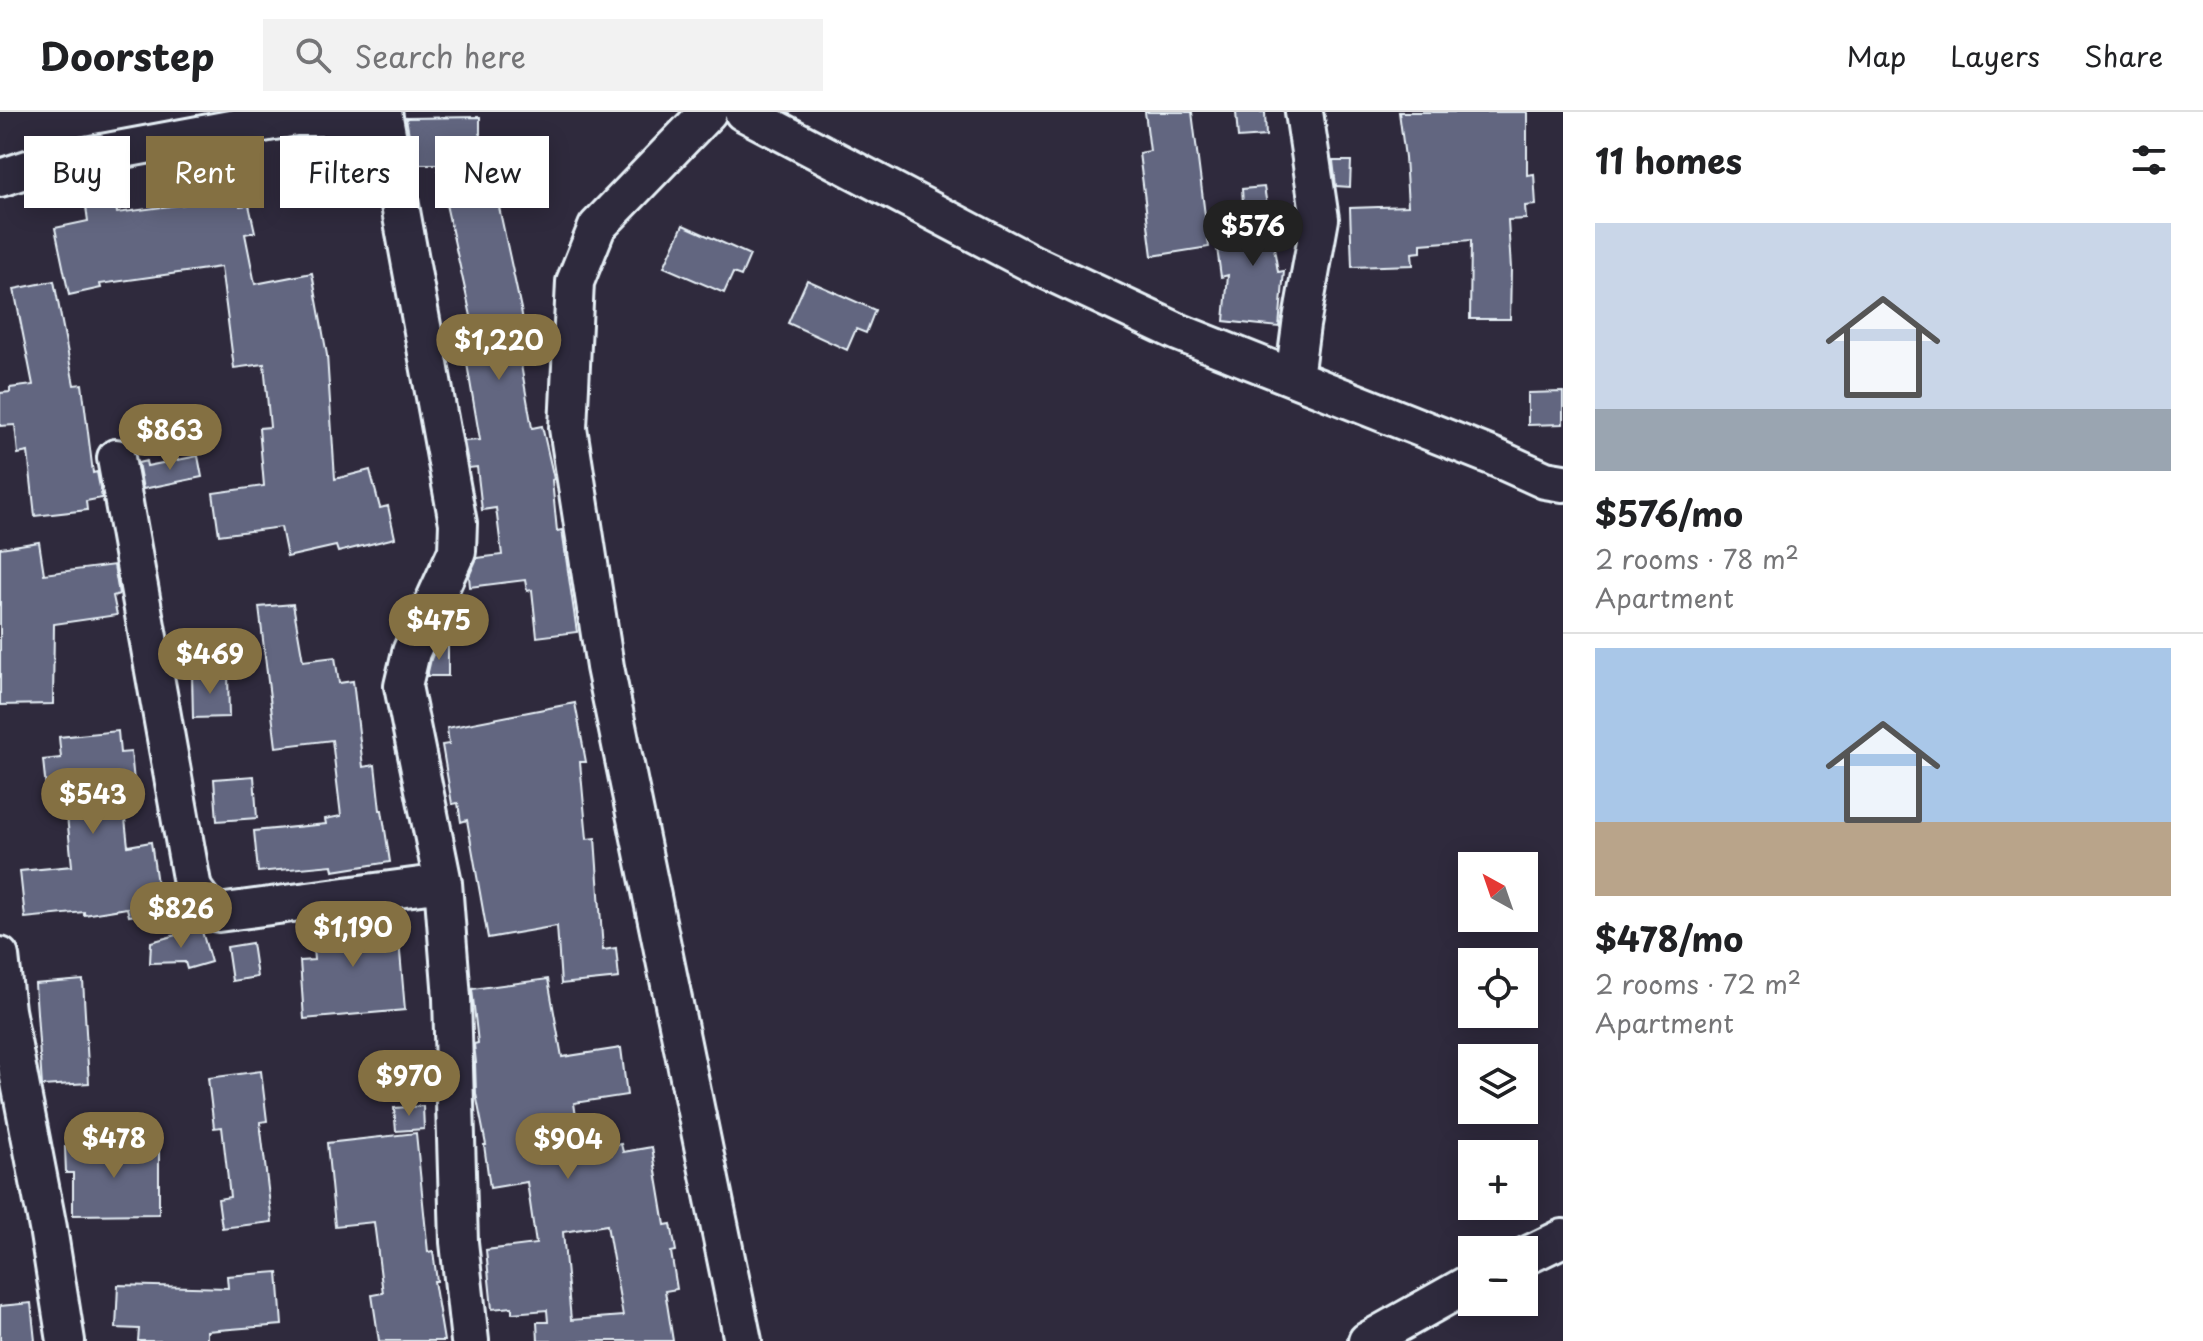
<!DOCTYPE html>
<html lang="en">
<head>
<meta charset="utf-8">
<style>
	body { margin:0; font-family:"Playpen Sans",sans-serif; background:#f2f2f2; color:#202124; height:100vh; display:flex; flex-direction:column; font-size:30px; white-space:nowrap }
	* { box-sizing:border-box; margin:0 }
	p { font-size:26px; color:#757577 }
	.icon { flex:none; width:44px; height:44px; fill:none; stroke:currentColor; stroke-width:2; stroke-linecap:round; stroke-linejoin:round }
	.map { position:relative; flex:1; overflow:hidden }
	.drawer { display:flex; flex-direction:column; background:#fff; width:640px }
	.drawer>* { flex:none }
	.hud { position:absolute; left:24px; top:24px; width:760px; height:72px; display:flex; gap:16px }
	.needle { width:52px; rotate:320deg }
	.fabs { position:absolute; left:1458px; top:740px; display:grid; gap:16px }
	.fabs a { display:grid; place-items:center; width:80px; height:80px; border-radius:0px; background:#fff; box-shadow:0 4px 20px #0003; font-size:40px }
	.price { position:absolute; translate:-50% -68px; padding:0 18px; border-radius:28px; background:#847042; color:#fff; font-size:26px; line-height:52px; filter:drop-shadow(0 2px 4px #0008) }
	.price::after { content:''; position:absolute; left:50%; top:48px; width:24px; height:18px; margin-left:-12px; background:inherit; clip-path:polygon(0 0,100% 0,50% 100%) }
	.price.active { background:#222; color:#fff }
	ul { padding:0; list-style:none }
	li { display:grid; align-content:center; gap:16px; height:424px; padding:0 32px }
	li+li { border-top:2px solid #e0e0e0 }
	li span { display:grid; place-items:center; height:248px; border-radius:0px; color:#555 }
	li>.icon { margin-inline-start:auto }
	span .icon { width:144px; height:144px; fill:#fffc; stroke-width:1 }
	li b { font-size:34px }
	h2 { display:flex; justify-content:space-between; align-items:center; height:96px; padding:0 32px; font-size:34px }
	.chip { padding:0 28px; border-radius:0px; background:#fff; box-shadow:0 4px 20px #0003; font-size:28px; line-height:72px }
	.chip.active { background:#847042; color:#fff }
	header { display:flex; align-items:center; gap:48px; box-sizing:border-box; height:112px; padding:0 40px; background:#fff; border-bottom:2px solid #e0e0e0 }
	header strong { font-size:38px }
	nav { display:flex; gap:44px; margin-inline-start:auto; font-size:28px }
	.search { width:560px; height:72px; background:#f2f2f2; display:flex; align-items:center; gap:20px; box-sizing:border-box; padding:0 28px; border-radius:0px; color:#757577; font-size:30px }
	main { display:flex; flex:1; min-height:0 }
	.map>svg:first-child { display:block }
</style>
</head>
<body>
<header>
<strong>Doorstep</strong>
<div class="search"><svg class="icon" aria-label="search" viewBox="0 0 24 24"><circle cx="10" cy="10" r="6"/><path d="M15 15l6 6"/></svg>Search here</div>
<nav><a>Map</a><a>Layers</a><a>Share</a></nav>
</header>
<main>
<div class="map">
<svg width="1563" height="1229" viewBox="0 0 1563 1229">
	<rect width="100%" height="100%" fill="#2f2a3d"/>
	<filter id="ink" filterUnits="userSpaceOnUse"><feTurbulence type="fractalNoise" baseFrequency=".0125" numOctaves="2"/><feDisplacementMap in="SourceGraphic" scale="16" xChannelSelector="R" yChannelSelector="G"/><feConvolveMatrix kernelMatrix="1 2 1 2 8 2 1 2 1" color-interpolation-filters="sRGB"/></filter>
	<g filter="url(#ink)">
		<path fill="#626680" stroke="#e8f1f8" stroke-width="2" fill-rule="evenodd" d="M 1145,0 L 1192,0 L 1209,135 L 1152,144 L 1139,41 L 1150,39 Z
			M 1236,0 L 1265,0 L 1266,24 L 1238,26 Z
			M 1399,0 L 1527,0 L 1527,63 L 1534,62 L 1536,93 L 1525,94 L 1526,107 L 1508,108 L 1511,157 L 1510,207 L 1470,207 L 1471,128 L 1421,132 L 1421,140 L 1412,141 L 1413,153 L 1352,155 L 1350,96 L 1408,94 L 1405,45 Z
			M 480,5 L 480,75 L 494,72 L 521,197 L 530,252 L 521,253 L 532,316 L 542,314 L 554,367 L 552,368 L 557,419 L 562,418 L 577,520 L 537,525 L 532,478 L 527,479 L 525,468 L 470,475 L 469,464 L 477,446 L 502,443 L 496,396 L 482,398 L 477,355 L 469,356 L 464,329 L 480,328 L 465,240 L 474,238 L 470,213 L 473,213 L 437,52 L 414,52 L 406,6 Z
			M 342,26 L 366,26 L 370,46 L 346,50 Z
			M 1333,49 L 1351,49 L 1350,75 L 1336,74 Z
			M 111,61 L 117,101 L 194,91 L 191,75 L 234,67 L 240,94 L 249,93 L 255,120 L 245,122 L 255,172 L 312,161 L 327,243 L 335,367 L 370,358 L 380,396 L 388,394 L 395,426 L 338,440 L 336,434 L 287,445 L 281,415 L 219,423 L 213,381 L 264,374 L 259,316 L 270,315 L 264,252 L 234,256 L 221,155 L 100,172 L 101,176 L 69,183 L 55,116 L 88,109 L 82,66 Z
			M 1264,75 L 1278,160 L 1284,159 L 1279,215 L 1224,209 L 1228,163 L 1221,165 L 1217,136 L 1246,133 L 1242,77 Z
			M 683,113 L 750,143 L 741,164 L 733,161 L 724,181 L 664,155 Z
			M 807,168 L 875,198 L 866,221 L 856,217 L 847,238 L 788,211 Z
			M 54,169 L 74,273 L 82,272 L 93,361 L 97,360 L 102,386 L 86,389 L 87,398 L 35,404 L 28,340 L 18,342 L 15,313 L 0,314 L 0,281 L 10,280 L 10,276 L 33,273 L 14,177 Z
			M 1563,280 L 1563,312 L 1528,313 L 1528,281 Z
			M 198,344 L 202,365 L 143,377 L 138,351 L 146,349 L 147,354 Z
			M 39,430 L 44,462 L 114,453 L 119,482 L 113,484 L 117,503 L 54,512 L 53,592 L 0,593 L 0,436 Z
			M 293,492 L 303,549 L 335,545 L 339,571 L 353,569 L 363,655 L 375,653 L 380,698 L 382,698 L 390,750 L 333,759 L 332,753 L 258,760 L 254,719 L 326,712 L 325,707 L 341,704 L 332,628 L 276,635 L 259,495 Z
			M 437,533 L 448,533 L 448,564 L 427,564 L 431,547 Z
			M 228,561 L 229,605 L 193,606 L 192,562 Z
			M 575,591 L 586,650 L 580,650 L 587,727 L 595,726 L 603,838 L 616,836 L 619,866 L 561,872 L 557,814 L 488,826 L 467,708 L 461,710 L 458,691 L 452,692 L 442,633 L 449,632 L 447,616 Z
			M 118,619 L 120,641 L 131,640 L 135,679 L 122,680 L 128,734 L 151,730 L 161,799 L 129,804 L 127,796 L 84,803 L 84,800 L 25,806 L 20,759 L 72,754 L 65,684 L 47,686 L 43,648 L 61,646 L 59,625 Z
			M 254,664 L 257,706 L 217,709 L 214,667 Z
			M 397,805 L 405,898 L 304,907 L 300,849 L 314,848 L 311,812 Z
			M 201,816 L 211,850 L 187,857 L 185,850 L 150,851 L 151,830 Z
			M 252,831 L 257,865 L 232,869 L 227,835 Z
			M 548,867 L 562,945 L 621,936 L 627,983 L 574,991 L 581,1039 L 621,1032 L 623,1040 L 652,1035 L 665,1113 L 671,1112 L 676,1139 L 671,1140 L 677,1177 L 665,1179 L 673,1229 L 538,1229 L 537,1210 L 548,1210 L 547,1198 L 512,1201 L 512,1195 L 492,1197 L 486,1138 L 536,1132 L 527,1070 L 490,1076 L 484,1033 L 486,1033 L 476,982 L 475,951 L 476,951 L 474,932 L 478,931 L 472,877 ZM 607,1113 L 623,1204 L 571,1208 L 563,1120 Z
			M 83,868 L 89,971 L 42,974 L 35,872 Z
			M 261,959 L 267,1009 L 260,1010 L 272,1110 L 222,1116 L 218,1087 L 230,1085 L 222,1015 L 214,1016 L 208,966 Z
			M 423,994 L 424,1017 L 396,1019 L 394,996 Z
			M 416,1021 L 428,1140 L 433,1139 L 437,1169 L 434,1169 L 444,1229 L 379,1229 L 372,1183 L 383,1181 L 374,1110 L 335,1114 L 327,1031 Z
			M 65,1035 L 159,1035 L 159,1102 L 73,1103 L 73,1061 L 66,1061 Z
			M 278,1160 L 282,1213 L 207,1219 L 207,1229 L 138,1229 L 139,1217 L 116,1216 L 118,1173 L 228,1176 L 227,1164 Z
			M 31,1191 L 35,1229 L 0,1229 L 0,1194 Z"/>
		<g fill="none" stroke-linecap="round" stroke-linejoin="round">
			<defs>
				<path id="minor" d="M 383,0 L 458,411 L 457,439 L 411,540 L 403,574 L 443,771 L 452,886 L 459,1130 L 470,1229
					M 708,0 L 597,115 L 575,170 L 568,316 L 605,555 L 743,1229
					M 743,0 L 1033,152 L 1178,220 L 1494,345 L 1545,368 L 1563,371
					M 0,66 L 43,52 L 295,5 L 384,5
					M 1294,266 L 1301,213 L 1320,107 L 1304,0
					M 116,346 L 193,777 L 204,792 L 218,801 L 443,771
					M 0,844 L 6,898 L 48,1116 L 66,1229
					M 1524,1145 L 1563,1126
					M 1367,1229 L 1472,1170"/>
			</defs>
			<use href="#minor" stroke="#e8f1f8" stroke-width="42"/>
			<use href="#minor" stroke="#2f2a3d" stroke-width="36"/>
		</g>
	</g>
</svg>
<div class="fabs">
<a><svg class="needle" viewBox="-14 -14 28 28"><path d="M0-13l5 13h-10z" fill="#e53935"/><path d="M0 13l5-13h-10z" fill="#757577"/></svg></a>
<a><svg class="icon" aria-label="locate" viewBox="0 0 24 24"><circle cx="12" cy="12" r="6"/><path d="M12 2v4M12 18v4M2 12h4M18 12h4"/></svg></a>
<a><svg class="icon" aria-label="layers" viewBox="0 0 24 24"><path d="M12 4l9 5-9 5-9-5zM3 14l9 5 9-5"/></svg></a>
<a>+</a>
<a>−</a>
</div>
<b class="price active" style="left:1253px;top:156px">$576</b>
<b class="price" style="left:499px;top:270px">$1,220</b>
<b class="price" style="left:170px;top:360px">$863</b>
<b class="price" style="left:439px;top:550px">$475</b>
<b class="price" style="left:210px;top:584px">$469</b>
<b class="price" style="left:93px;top:724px">$543</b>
<b class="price" style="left:181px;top:838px">$826</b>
<b class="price" style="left:353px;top:857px">$1,190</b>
<b class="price" style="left:409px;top:1006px">$970</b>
<b class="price" style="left:114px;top:1068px">$478</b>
<b class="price" style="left:568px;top:1069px">$904</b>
<div class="hud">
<a class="chip">Buy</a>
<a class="chip active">Rent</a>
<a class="chip">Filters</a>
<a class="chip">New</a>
</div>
</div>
<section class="drawer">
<h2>11 homes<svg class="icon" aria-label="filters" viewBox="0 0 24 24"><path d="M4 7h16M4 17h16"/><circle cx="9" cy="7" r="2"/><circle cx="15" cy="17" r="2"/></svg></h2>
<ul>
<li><span style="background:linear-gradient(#c9d6e8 75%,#9aa5b1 0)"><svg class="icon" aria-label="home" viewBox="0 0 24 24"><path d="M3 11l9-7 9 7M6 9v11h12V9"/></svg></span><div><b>$576/mo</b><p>2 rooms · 78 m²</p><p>Apartment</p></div></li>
<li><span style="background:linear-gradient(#a9c7e8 70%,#b9a48a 0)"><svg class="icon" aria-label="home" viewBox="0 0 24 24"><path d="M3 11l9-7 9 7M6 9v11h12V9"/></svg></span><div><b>$478/mo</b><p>2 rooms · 72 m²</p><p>Apartment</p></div></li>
</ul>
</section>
</main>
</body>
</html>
